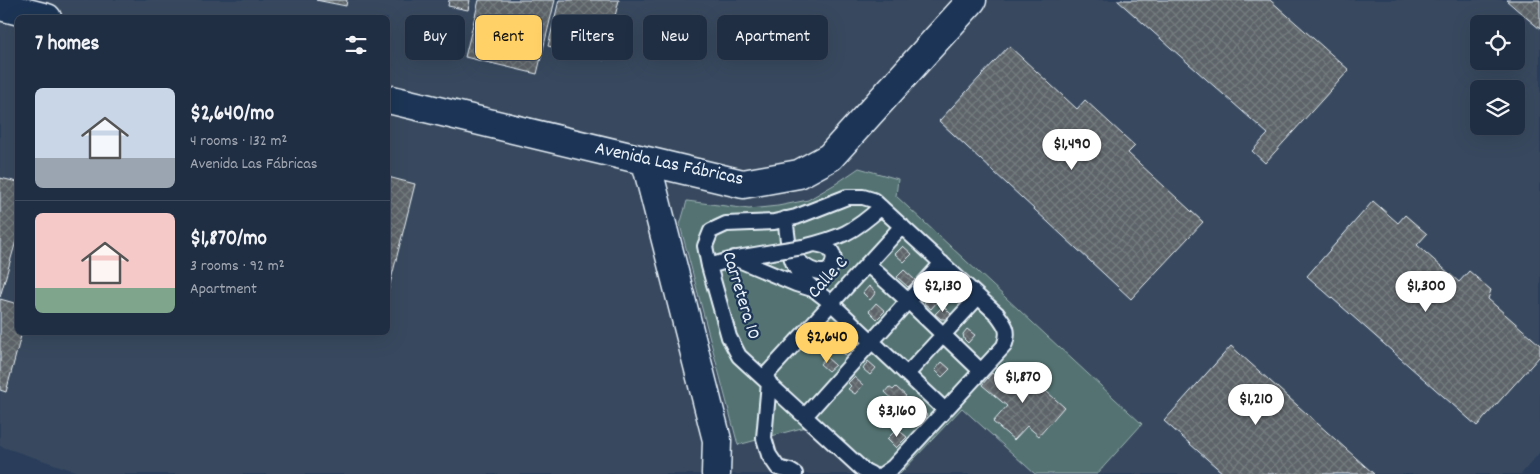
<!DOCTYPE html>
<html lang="en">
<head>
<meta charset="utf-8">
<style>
	body { margin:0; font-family:Dekko,sans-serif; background:#28364b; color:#f1f3f6; height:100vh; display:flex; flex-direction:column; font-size:19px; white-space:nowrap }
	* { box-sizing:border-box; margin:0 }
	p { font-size:16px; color:#a2a8b2 }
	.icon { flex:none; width:28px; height:28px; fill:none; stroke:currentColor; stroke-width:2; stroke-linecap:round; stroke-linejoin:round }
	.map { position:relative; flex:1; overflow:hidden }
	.drawer { position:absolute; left:15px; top:15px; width:375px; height:320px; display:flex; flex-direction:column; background:#202e44; border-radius:8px; box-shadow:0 5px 20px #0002,0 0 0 1px #3d4a5d }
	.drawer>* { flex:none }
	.banner { position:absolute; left:405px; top:15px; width:475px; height:45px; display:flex; gap:10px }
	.tools { position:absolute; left:1470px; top:15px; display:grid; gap:10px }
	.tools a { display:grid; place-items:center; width:55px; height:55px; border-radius:8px; background:#202e44; box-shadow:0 5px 20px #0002,0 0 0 1px #3d4a5d; font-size:25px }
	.price { position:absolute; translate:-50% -42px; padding:0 11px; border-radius:18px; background:#fff; color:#222; font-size:16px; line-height:32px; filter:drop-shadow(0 1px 2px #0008) }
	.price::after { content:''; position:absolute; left:50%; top:30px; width:15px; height:11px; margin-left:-8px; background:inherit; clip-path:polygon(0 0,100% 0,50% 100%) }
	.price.current { background:#ffd166; color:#111 }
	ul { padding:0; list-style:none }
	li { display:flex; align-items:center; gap:15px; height:125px; padding:0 20px }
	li+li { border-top:1px solid #3d4a5d }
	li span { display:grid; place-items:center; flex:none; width:140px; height:100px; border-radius:8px; color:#555 }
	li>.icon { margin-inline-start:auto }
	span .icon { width:60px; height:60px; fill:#fffc; stroke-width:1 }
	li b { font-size:21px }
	h2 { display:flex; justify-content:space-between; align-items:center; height:60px; padding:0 20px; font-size:21px }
	.tag { padding:0 18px; border-radius:8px; background:#202e44; box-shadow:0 5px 20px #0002,0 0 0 1px #3d4a5d; font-size:18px; line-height:45px }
	.tag.current { background:#ffd166; color:#111 }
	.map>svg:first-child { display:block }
</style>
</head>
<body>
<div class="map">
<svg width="1540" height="474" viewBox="0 0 1540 474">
	<defs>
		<pattern id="building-cross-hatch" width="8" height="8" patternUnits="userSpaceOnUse" patternTransform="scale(1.25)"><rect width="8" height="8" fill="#5d6469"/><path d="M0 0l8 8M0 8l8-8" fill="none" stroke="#747b7f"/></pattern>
	</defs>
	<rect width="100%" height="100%" fill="#2a3e5b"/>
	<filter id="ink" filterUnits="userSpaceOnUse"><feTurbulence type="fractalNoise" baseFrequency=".02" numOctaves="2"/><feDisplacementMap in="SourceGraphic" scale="10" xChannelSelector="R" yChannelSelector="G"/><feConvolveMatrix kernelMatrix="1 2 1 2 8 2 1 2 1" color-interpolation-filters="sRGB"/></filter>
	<g filter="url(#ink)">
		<path fill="#39495f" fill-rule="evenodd" d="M 0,0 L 1540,0 L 1540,452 L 1521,474 L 84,474 L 0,446 ZM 18,18 L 388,18 L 388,332 L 18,332 ZM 1479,24 L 1516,24 L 1516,61 L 1479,61 ZM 1479,89 L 1516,89 L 1516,126 L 1479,126 Z"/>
		<path fill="#527271" stroke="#9db2b4" d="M 859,168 L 898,179 L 896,196 L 1142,424 L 1097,474 L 1035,474 L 962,408 L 900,474 L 855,474 L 809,426 L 738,445 L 680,225 L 687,201 L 749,209 L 778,206 L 808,200 L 837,183 Z"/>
		<path fill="url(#building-cross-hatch)" stroke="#e8f1f8" d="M 316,0 L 347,0 L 346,6 Z
			M 449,0 L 470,0 L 468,10 L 448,6 Z
			M 479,0 L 555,0 L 537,74 L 465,57 Z
			M 559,0 L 619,0 L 604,60 L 548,46 Z
			M 1117,0 L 1270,0 L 1349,70 L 1265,163 L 1252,151 L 1268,134 Z
			M 1506,0 L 1540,0 L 1540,29 L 1522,14 Z
			M 1009,46 L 1077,109 L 1085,100 L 1135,146 L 1128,153 L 1203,222 L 1131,299 L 939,121 Z
			M 388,177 L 415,184 L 388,292 Z
			M 0,178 L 18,182 L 18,234 L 0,297 Z
			M 1373,201 L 1398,223 L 1405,215 L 1427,234 L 1417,245 L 1459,282 L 1469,271 L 1491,290 L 1488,299 L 1540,345 L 1540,356 L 1477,426 L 1307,276 Z
			M 903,246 L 912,254 L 904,262 L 895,254 Z
			M 904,270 L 915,280 L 908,287 L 897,277 Z
			M 869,286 L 876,292 L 870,300 L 863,293 Z
			M 930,296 L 937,302 L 931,309 L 924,303 Z
			M 0,299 L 18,304 L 18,332 L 22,332 L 6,392 L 0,390 Z
			M 876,303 L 885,311 L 877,319 L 869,311 Z
			M 943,306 L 951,314 L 946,319 L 941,319 L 935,314 Z
			M 967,329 L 975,335 L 968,343 L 964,339 L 963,334 Z
			M 843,339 L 848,343 L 848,350 L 845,355 L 836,347 Z
			M 1231,346 L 1374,474 L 1224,474 L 1164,421 Z
			M 826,357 L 835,365 L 828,371 L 820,364 Z
			M 868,361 L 876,368 L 870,375 L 863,369 Z
			M 942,362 L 950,369 L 942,377 L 935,370 Z
			M 1019,367 L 1064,407 L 1039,436 L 1027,426 L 1014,440 L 993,422 L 1007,406 L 982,385 L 992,373 L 1005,383 Z
			M 854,377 L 863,385 L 855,394 L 848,389 L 851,386 L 848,383 Z
			M 889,387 L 893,390 L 896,387 L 906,396 L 898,404 L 885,392 Z
			M 918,406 L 927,415 L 920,422 L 912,414 Z
			M 897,429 L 907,437 L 896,448 L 887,439 Z"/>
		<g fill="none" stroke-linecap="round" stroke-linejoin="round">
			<defs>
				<path id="lane" d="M 785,219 C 788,236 788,256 797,270 C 805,284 819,293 831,303 L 945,410
					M 803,247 C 840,238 854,232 881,207
					M 792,255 C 800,263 811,273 823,272 C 833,272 837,256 830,250 C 827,246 820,245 815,244
					M 734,258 L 796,284 L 812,289
					M 867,264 L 908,301 L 981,371
					M 709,266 L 737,258 L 778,251
					M 908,373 L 978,297
					M 764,377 L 902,226
					M 769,382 L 764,438 L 769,455 L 778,468 L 790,471 L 795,474
					M 805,416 L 942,263
					M 871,474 L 863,470 L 739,356 L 729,337 L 709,266 L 705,246 L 711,231 L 726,224 L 774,222 L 796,217 L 847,197 L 863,197 L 873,200 L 997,314 C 1006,326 1010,331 1004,346 L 893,467 L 883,474"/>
				<path id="street" d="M 0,6 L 47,18
					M 388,99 L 743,184 L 799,174 L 830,157 L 972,0
					M 646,162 L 717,440 L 716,474"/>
			</defs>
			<use href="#lane" stroke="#e8f1f8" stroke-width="18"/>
			<use href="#street" stroke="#e8f1f8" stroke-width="31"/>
			<use href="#lane" stroke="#1d3557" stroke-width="14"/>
			<use href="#street" stroke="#1d3557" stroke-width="28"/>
			<defs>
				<path id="lane-bridge" d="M 778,251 L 803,247"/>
			</defs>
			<use href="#lane-bridge" stroke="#e8f1f8" stroke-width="18" stroke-linecap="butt"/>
			<use href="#lane-bridge" stroke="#1d3557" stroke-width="14"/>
		</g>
	</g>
	<g text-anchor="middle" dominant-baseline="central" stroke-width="4.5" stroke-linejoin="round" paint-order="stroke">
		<g font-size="19" fill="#e8f1f8" stroke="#1d3557">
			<text transform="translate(669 165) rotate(12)">Avenida Las Fábricas</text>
			<text transform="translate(829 278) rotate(-48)">Calle C</text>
			<text transform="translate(740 296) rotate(73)">Carretera 10</text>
		</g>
	</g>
</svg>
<div class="tools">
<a><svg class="icon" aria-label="locate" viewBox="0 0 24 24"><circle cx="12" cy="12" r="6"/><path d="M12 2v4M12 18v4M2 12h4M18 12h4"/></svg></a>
<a><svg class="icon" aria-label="layers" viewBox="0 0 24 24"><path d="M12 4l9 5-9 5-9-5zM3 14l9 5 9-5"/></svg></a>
</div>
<b class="price" style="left:1072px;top:171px">$1,490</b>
<b class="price" style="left:943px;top:313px">$2,130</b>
<b class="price" style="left:1426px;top:313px">$1,300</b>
<b class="price current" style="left:827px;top:364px">$2,640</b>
<b class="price" style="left:1023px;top:404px">$1,870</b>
<b class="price" style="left:1256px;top:426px">$1,210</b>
<b class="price" style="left:897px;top:438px">$3,160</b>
<div class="banner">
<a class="tag">Buy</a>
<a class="tag current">Rent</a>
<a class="tag">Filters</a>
<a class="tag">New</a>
<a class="tag">Apartment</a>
</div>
<section class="drawer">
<h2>7 homes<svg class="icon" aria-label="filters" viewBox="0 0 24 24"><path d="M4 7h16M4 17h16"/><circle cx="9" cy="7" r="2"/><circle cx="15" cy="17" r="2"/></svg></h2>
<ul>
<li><span style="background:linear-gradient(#c9d6e8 70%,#9aa5b1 0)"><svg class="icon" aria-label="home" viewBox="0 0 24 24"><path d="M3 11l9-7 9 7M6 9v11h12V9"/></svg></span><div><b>$2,640/mo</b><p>4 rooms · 132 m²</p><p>Avenida Las Fábricas</p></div></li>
<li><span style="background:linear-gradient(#f6c9c9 75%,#7fa58c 0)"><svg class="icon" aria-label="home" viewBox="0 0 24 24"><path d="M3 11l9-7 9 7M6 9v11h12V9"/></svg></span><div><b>$1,870/mo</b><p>3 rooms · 92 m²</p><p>Apartment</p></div></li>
</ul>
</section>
</div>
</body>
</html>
